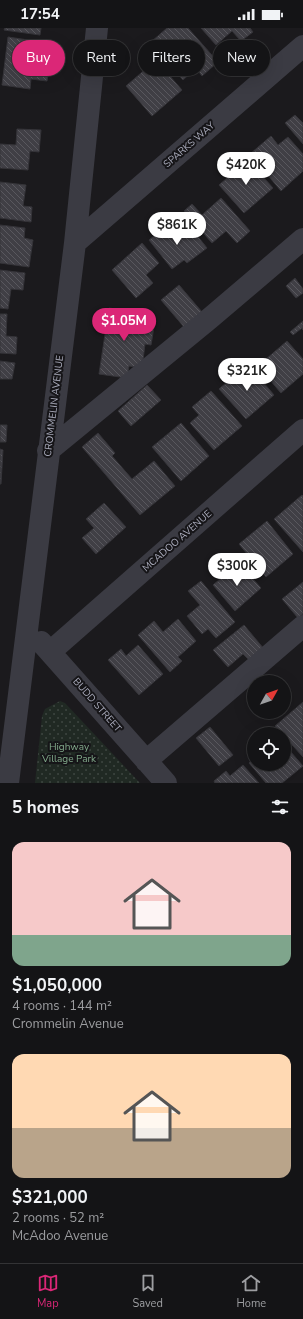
<!DOCTYPE html>
<html lang="en">
<head>
<meta charset="utf-8">
<style>
	body { margin:0; font-family:"Nunito Sans",sans-serif; background:#212123; color:#f1f3f6; height:100vh; display:flex; flex-direction:column; font-size:15px; white-space:nowrap }
	* { box-sizing:border-box; margin:0 }
	p { font-size:13px; color:#9d9ea1 }
	.icon { flex:none; width:22px; height:22px; fill:none; stroke:currentColor; stroke-width:2; stroke-linecap:round; stroke-linejoin:round }
	.map { position:relative; height:755px; overflow:hidden }
	.side { display:flex; flex-direction:column; background:#141416; flex:1 }
	.side>* { flex:none }
	.top-card { position:absolute; left:12px; top:12px; width:279px; height:36px; display:flex; gap:8px }
	.needle { width:26px; rotate:50deg }
	.tools { position:absolute; left:247px; top:647px; display:grid; gap:8px }
	.tools a { display:grid; place-items:center; width:44px; height:44px; border-radius:50%; background:#141416; box-shadow:0 4px 16px #0002,0 0 0 1px #333335; font-size:20px }
	.price { position:absolute; translate:-50% -34px; padding:0 9px; border-radius:14px; background:#fff; color:#222; font-size:13px; line-height:26px; filter:drop-shadow(0 1px 2px #0008) }
	.price::after { content:''; position:absolute; left:50%; top:24px; width:12px; height:9px; margin-left:-6px; background:inherit; clip-path:polygon(0 0,100% 0,50% 100%) }
	.price.active { background:#db2777; color:#fff }
	ul { padding:0; list-style:none }
	li { display:grid; align-content:center; gap:8px; height:212px; padding:0 12px }
	li span { display:grid; place-items:center; height:124px; border-radius:12px; color:#555 }
	li>.icon { margin-inline-start:auto }
	span .icon { width:72px; height:72px; fill:#fffc; stroke-width:1 }
	li b { font-size:17px }
	h2 { display:flex; justify-content:space-between; align-items:center; height:48px; padding:0 12px; font-size:17px }
	.pill { padding:0 14px; border-radius:18px; background:#141416; box-shadow:0 4px 16px #0002,0 0 0 1px #333335; font-size:14px; line-height:36px }
	.pill.active { background:#db2777; color:#fff }
	.status { display:flex; justify-content:space-between; align-items:center; height:28px; padding:0 20px; background:#141416; direction:ltr }
	.status svg { height:11px; fill:currentColor }
	.tabs { display:flex; justify-content:space-around; align-items:center; height:56px; border-top:1px solid #333335; background:#141416; font-size:11px; color:#9d9ea1 }
	.tabs a { display:grid; justify-items:center; gap:2px }
	.tabs .active { color:#db2777 }
	.map>svg:first-child { display:block }
</style>
</head>
<body>
<div class="status"><b>17:54</b><svg viewBox="0 0 49 12"><path d="M0 12V9h3v3zM5 12V6h3v6zM10 12V3h3v9zM15 12V0h3v12zM26 1h20v11H26zM47 4h2v5h-2z"/></svg></div>
<div class="map">
<svg width="303" height="755" viewBox="0 0 303 755">
	<defs>
		<pattern id="grass-dots" width="8" height="8" patternUnits="userSpaceOnUse"><rect width="8" height="8" fill="#202923"/><path d="M2 2h.1M6 6h.1" fill="none" stroke="#3e4641" stroke-width="1.8" stroke-linecap="round"/></pattern>
		<pattern id="building-back-hatch" width="6" height="6" patternUnits="userSpaceOnUse"><rect width="6" height="6" fill="#403f45"/><path d="M-1 5l2 2M0 0l6 6M5-1l2 2" fill="none" stroke="#59585e"/></pattern>
	</defs>
	<rect width="100%" height="100%" fill="#1b1a1d"/>
	<path fill="url(#grass-dots)" d="M 60,673 L 65,675 L 140,755 L 35,755 L 42,688 L 45,681 Z"/>
	<path fill="url(#building-back-hatch)" stroke="#353439" d="M 5,0 L 41,0 L 40,7 L 4,2 Z
		M 167,0 L 188,0 L 218,34 L 202,48 L 196,40 L 183,52 L 151,14 Z
		M 201,0 L 250,0 L 253,4 L 241,13 L 232,3 L 216,17 Z
		M 8,9 L 35,13 L 33,27 L 51,29 L 47,53 L 31,51 L 30,61 L 2,57 Z
		M 156,32 L 182,62 L 152,88 L 126,58 Z
		M 295,87 L 303,95 L 303,116 L 285,95 Z
		M 17,101 L 41,102 L 39,124 L 30,123 L 28,142 L 0,140 L 0,116 L 16,117 Z
		M 271,108 L 278,117 L 288,109 L 303,126 L 303,143 L 281,163 L 250,126 Z
		M 248,132 L 273,160 L 244,185 L 219,157 Z
		M 0,154 L 26,157 L 23,178 L 32,179 L 31,194 L 0,190 Z
		M 221,170 L 250,203 L 237,215 L 226,203 L 212,215 L 184,183 L 192,176 L 202,187 Z
		M 169,196 L 180,209 L 191,200 L 207,220 L 187,235 L 184,232 L 172,241 L 149,212 Z
		M 0,197 L 25,200 L 24,210 L 33,212 L 29,239 L 0,235 Z
		M 142,215 L 159,235 L 146,247 L 153,255 L 136,270 L 112,242 Z
		M 0,242 L 25,245 L 23,262 L 11,261 L 8,281 L 0,280 Z
		M 295,250 L 303,261 L 303,265 L 296,270 L 286,258 Z
		M 179,257 L 202,284 L 184,299 L 161,272 Z
		M 109,280 L 146,285 L 144,298 L 154,299 L 151,317 L 145,316 L 142,340 L 129,338 L 127,350 L 99,346 Z
		M 0,286 L 7,286 L 6,308 L 17,309 L 16,326 L 0,325 Z
		M 303,293 L 303,302 L 302,300 L 293,307 L 290,304 Z
		M 287,313 L 303,331 L 303,346 L 281,365 L 258,338 Z
		M 0,333 L 15,335 L 12,351 L 0,351 Z
		M 248,336 L 274,367 L 246,391 L 219,361 Z
		M 147,357 L 161,372 L 131,398 L 118,383 Z
		M 211,363 L 242,398 L 214,422 L 190,395 L 199,387 L 192,379 Z
		M 181,395 L 209,428 L 181,453 L 152,419 Z
		M 0,397 L 7,397 L 6,414 L 0,414 Z
		M 98,405 L 115,425 L 112,428 L 132,451 L 154,433 L 175,458 L 140,487 L 82,419 Z
		M 0,421 L 3,422 L 1,456 L 0,456 Z
		M 302,467 L 303,468 L 303,524 L 274,491 Z
		M 104,475 L 126,499 L 96,526 L 82,510 L 94,500 L 86,491 Z
		M 267,493 L 293,526 L 266,549 L 239,516 Z
		M 239,535 L 261,560 L 235,583 L 213,557 Z
		M 201,553 L 235,594 L 216,610 L 208,601 L 202,606 L 187,588 L 200,577 L 188,563 Z
		M 303,554 L 303,586 L 298,590 L 282,571 Z
		M 178,591 L 196,613 L 178,629 L 182,633 L 170,644 L 138,607 L 154,593 L 163,604 Z
		M 244,597 L 264,621 L 250,633 L 243,626 L 228,639 L 213,622 Z
		M 138,617 L 163,646 L 139,667 L 108,632 L 121,621 L 126,628 Z
		M 303,674 L 303,729 L 275,698 Z
		M 210,699 L 233,727 L 219,738 L 196,710 Z
		M 284,716 L 303,738 L 282,755 L 266,755 L 249,735 L 254,730 L 254,736 L 284,736 Z
		M 243,737 L 259,755 L 215,755 L 214,753 L 226,743 L 230,748 Z"/>
	<g fill="none" stroke-linecap="round" stroke-linejoin="round">
		<path stroke="#3b3b43" stroke-width="22" d="M 75,215 L 303,18
			M 48,423 L 209,291 L 303,211
			M 41,614 L 166,755
			M 50,624 L 303,402
			M 146,733 L 303,598
			M 8,755 L 75,215 L 97,0"/>
	</g>
	<g text-anchor="middle" dominant-baseline="central" stroke-width="4" stroke-linejoin="round" paint-order="stroke">
		<g font-size="10" fill="#acaebe" stroke="#161518">
			<text transform="translate(189 117) rotate(-41)">SPARKS WAY</text>
			<text transform="translate(54 378) rotate(-83)">CROMMELIN AVENUE</text>
			<text transform="translate(177 513) rotate(-41)">MCADOO AVENUE</text>
			<text transform="translate(97 677) rotate(49)">BUDD STREET</text>
		</g>
		<g font-size="10" fill="#82aa8b" stroke="#161518">
			<text x="69" y="719">Highway<tspan x="69" dy="12">Village Park</tspan></text>
		</g>
	</g>
</svg>
<div class="tools">
<a><svg class="needle" viewBox="-14 -14 28 28"><path d="M0-13l5 13h-10z" fill="#e53935"/><path d="M0 13l5-13h-10z" fill="#9d9ea1"/></svg></a>
<a><svg class="icon" aria-label="locate" viewBox="0 0 24 24"><circle cx="12" cy="12" r="6"/><path d="M12 2v4M12 18v4M2 12h4M18 12h4"/></svg></a>
</div>
<b class="price" style="left:246px;top:158px">$420K</b>
<b class="price" style="left:177px;top:218px">$861K</b>
<b class="price active" style="left:124px;top:314px">$1.05M</b>
<b class="price" style="left:247px;top:364px">$321K</b>
<b class="price" style="left:237px;top:559px">$300K</b>
<div class="top-card">
<a class="pill active">Buy</a>
<a class="pill">Rent</a>
<a class="pill">Filters</a>
<a class="pill">New</a>
</div>
</div>
<section class="side">
<h2>5 homes<svg class="icon" aria-label="filters" viewBox="0 0 24 24"><path d="M4 7h16M4 17h16"/><circle cx="9" cy="7" r="2"/><circle cx="15" cy="17" r="2"/></svg></h2>
<ul>
<li><span style="background:linear-gradient(#f6c9c9 75%,#7fa58c 0)"><svg class="icon" aria-label="home" viewBox="0 0 24 24"><path d="M3 11l9-7 9 7M6 9v11h12V9"/></svg></span><div><b>$1,050,000</b><p>4 rooms · 144 m²</p><p>Crommelin Avenue</p></div></li>
<li><span style="background:linear-gradient(#ffd9b3 60%,#b9a48a 0)"><svg class="icon" aria-label="home" viewBox="0 0 24 24"><path d="M3 11l9-7 9 7M6 9v11h12V9"/></svg></span><div><b>$321,000</b><p>2 rooms · 52 m²</p><p>McAdoo Avenue</p></div></li>
</ul>
</section>
<nav class="tabs">
<a class="active"><svg class="icon" aria-label="map" viewBox="0 0 24 24"><path d="M3 6l6-2 6 2 6-2v14l-6 2-6-2-6 2zM9 4v14M15 6v14"/></svg>Map</a>
<a><svg class="icon" aria-label="saved" viewBox="0 0 24 24"><path d="M7 4h10v16l-5-4-5 4z"/></svg>Saved</a>
<a><svg class="icon" aria-label="home" viewBox="0 0 24 24"><path d="M3 11l9-7 9 7M6 9v11h12V9"/></svg>Home</a>
</nav>
</body>
</html>
